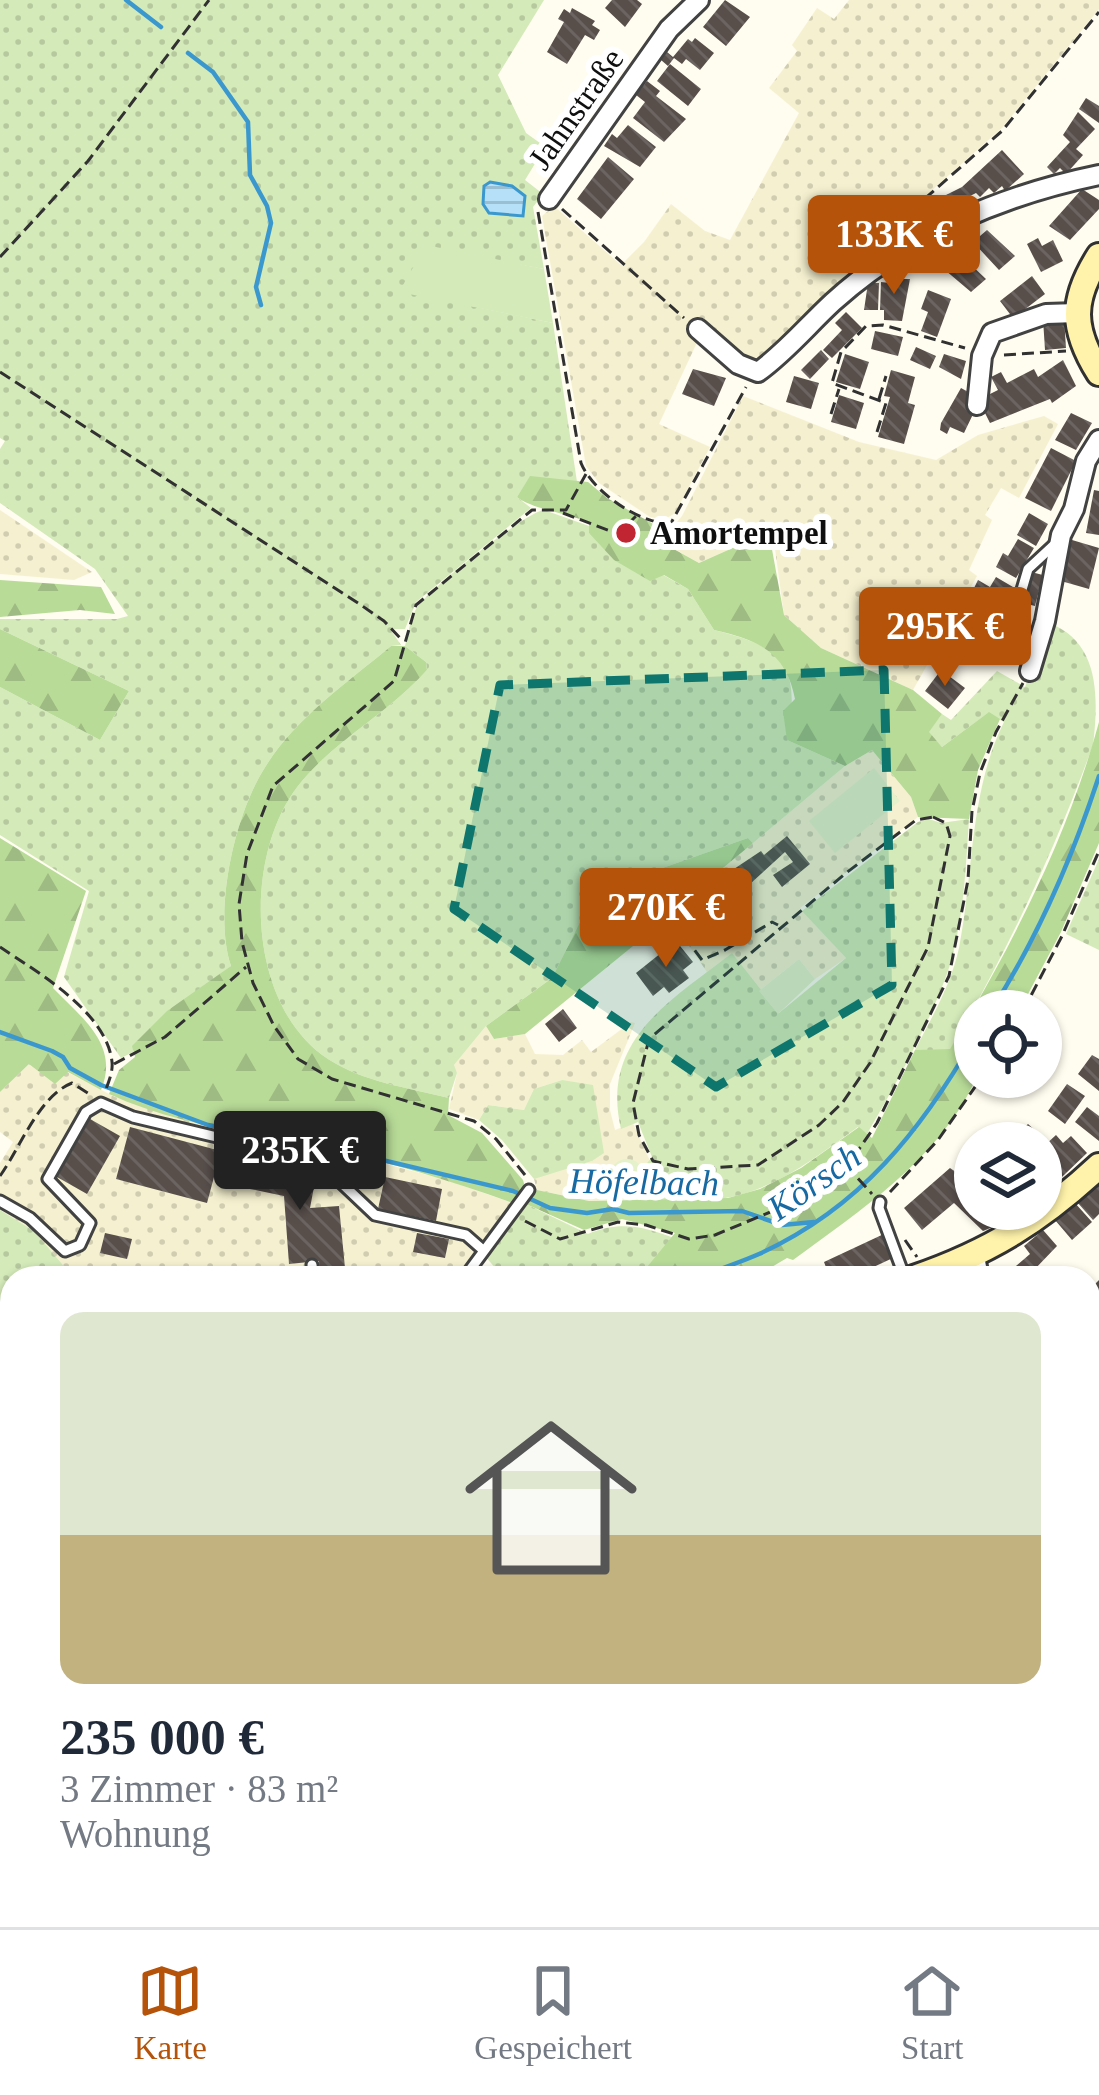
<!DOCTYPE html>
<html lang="de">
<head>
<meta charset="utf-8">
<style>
	body { margin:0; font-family:"Times New Roman",serif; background:#f2f2f3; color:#1f2937; height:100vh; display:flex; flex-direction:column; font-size:45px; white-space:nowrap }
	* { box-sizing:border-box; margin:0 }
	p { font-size:39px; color:#747a83 }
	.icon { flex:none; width:66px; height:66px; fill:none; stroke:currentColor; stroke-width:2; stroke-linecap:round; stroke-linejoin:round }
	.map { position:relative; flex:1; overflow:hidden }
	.details { position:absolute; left:0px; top:1266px; width:1101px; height:663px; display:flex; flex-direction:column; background:#fff; border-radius:36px 36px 0 0; box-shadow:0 3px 9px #0004 }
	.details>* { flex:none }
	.tools { position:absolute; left:954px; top:990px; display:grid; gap:24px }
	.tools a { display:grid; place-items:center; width:108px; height:108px; border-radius:50%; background:#fff; box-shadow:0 3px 9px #0004; font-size:60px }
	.price { position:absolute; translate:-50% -102px; padding:0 27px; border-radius:12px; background:#b45309; color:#fff; font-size:39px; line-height:78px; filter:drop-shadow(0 3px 6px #0008) }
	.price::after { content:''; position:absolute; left:50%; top:72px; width:36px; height:27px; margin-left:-18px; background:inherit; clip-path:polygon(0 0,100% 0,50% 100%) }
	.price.current { background:#222; color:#fff }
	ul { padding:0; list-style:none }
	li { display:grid; align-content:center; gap:24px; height:636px; padding:0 60px }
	li span { display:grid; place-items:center; height:372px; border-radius:24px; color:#555 }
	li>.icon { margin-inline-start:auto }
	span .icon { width:216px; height:216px; fill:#fffc; stroke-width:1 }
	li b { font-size:51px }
	.dock { display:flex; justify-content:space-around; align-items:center; height:168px; border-top:3px solid #e0e1e3; background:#fff; font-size:33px; color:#747a83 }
	.dock a { display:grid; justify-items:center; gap:6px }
	.dock .current { color:#b45309 }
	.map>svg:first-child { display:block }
</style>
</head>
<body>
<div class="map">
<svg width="1099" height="1927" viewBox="0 0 1099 1927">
	<defs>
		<pattern id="farmland-dots" width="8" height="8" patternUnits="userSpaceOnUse" patternTransform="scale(3)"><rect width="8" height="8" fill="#f5f1d0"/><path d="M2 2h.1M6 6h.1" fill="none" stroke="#d1cdb1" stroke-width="1.8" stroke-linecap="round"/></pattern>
		<pattern id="grass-dots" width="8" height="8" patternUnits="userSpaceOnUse" patternTransform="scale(3)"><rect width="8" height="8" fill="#d4eab9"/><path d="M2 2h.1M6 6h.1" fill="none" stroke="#b5c89e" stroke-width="1.8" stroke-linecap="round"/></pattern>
		<pattern id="forest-firs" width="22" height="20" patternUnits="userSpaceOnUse" patternTransform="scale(3)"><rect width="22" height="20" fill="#b8db98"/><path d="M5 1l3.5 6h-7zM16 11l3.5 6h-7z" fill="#9dbb82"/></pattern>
		<pattern id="water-rules" width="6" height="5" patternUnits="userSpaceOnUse" patternTransform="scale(3)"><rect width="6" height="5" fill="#b5e0f7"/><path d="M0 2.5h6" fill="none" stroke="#9abfd3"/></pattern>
		<pattern id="building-back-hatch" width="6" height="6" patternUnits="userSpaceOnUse" patternTransform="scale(3)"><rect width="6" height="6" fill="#584f4b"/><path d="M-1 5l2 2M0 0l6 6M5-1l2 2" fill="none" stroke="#6b6461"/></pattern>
	</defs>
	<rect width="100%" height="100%" fill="#fffcf0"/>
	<path fill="url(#farmland-dots)" d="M 849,0 L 1099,0 L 1099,9 L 1002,128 L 895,223 L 900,243 L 768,358 L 743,357 L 700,336 L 659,424 L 710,447 L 675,513 L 664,520 L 650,517 L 599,483 L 586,466 L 542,216 L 554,206 L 621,265 L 644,242 L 671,204 L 705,231 L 730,240 L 799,113 L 769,88 L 797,51 L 792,45 L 817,8 L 834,19 Z
		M 743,396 L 859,442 L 936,460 L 978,435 L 1044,416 L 1058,424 L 1019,498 L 1001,488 L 985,515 L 992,520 L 969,570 L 977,576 L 913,690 L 821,648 L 784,615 L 775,549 L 771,544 L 755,538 L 699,563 L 660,541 L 664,530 L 672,528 L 682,516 Z
		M 0,510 L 92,572 L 74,580 L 0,574 Z
		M 872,750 L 911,797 L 918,817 L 800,908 L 846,958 L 815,979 L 799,959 L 759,991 L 732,953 L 707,972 L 678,930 L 681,920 L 697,913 L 717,873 L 845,766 Z
		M 631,1022 L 635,1023 L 610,1084 L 610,1110 L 615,1130 L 633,1123 L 650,1161 L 643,1168 L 639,1189 L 644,1199 L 589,1201 L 537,1190 L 534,1179 L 538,1175 L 592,1161 L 562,1080 L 535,1089 L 524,1110 L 488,1105 L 479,1120 L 449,1109 L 457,1073 L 453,1066 L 486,1026 L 494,1039 L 525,1034 L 535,1054 L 563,1055 L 582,1040 L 591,1052 Z
		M 29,1064 L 67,1072 L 115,1097 L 288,1144 L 324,1148 L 443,1179 L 516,1204 L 461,1278 L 74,1278 L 34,1231 L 0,1210 L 0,1163 L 13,1142 L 0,1132 L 0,1092 Z
		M 1099,1519 L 1099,1758 L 1089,1751 L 1089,1526 Z
		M 322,1917 L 426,1917 L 407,1927 L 328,1927 Z
		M 428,1917 L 632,1917 L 606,1927 L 424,1927 Z"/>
	<path fill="url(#grass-dots)" d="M 0,0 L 544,0 L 498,75 L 526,133 L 565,161 L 536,162 L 525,180 L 543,194 L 533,207 L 544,269 L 489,259 L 400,291 L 553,323 L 577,482 L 530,477 L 517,497 L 531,508 L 416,602 L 405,629 L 390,629 L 401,645 L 391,646 C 347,683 294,719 264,769 C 234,817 213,912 231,966 L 133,1046 L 133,1052 L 121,1058 L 64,977 L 89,891 L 0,835 L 0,687 L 100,740 L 129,691 L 0,629 L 0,619 L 117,619 L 128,616 L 95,569 L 0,503 L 0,449 L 5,441 L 0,438 Z
		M 544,510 L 589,526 L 589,533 L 688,589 L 714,630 C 786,647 801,668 787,740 L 845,766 L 753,843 L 748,838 L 614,885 L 593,896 L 552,978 L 486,1026 L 454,1065 L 457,1073 L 449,1098 C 410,1088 363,1082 328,1059 C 247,1006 242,858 298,786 C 332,742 389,713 427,670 L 426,662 L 405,646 C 408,635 410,620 416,609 C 425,592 527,511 544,510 Z
		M 1049,623 C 1099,642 1099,695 1093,745 C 1054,852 1007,952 950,1050 L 915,1050 C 932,1017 951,985 959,948 C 974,872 969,793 1004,722 L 988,713 L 942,747 L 928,732 L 942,714 L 951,720 L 997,671 L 1025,687 Z
		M 929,819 L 941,823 L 969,819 C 966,865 964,913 952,958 C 938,1008 894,1088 867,1134 L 858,1127 C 819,1155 779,1187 731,1197 C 703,1203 672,1200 644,1199 L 639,1189 L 644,1181 L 643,1168 L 652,1157 L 638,1122 L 621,1129 C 600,1039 671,1001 732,953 L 779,1013 L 846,958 L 802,911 L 918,822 Z
		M 1099,859 L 1099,950 L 1066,934 Z
		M 562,1080 L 593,1085 L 604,1153 L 592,1161 L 534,1179 L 502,1140 L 479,1120 L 488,1105 L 524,1110 L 534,1089 Z
		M 526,1204 L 588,1234 C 619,1221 642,1226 674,1238 L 638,1278 L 504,1278 L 484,1255 Z
		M 0,1210 L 34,1231 L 74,1278 L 12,1278 L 12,1345 L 0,1340 Z
		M 0,1382 L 12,1387 L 12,1607 L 0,1655 Z
		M 632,1917 L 996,1917 L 986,1927 L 606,1927 Z"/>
	<path fill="url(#forest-firs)" d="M 530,476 L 588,482 L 607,498 L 664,530 L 661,542 L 699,563 L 755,538 L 771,544 L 784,615 L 821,648 L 913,690 L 942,714 L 929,732 L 942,747 L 989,712 L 1000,719 L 978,770 L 969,819 L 918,817 L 911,797 L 872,750 L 845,766 L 787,740 L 783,711 L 795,699 C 786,652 758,640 714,630 L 688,589 L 664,575 L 650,581 L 614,560 L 589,533 L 589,522 C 568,514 530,508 517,497 Z
		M 0,580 L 101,587 L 115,614 L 80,610 L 0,617 Z
		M 0,629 L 129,691 L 100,740 L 0,687 Z
		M 391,646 L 405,646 L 426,662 L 427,670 C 389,713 332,742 298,786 C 242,858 247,1006 328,1059 C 363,1082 410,1088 449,1098 L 448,1115 L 482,1133 L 523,1180 L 525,1187 L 516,1204 C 454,1182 391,1162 327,1149 C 253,1133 179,1126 109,1094 L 119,1070 L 135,1057 L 132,1046 L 167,1011 L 231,966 C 213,912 234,817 264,769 C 294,719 347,683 391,646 Z
		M 1099,722 L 1099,843 L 1061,932 L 1019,1011 L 975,1011 C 975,1031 980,1070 974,1083 C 936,1161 861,1210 793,1260 L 787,1258 L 753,1278 L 638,1278 L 675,1233 L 622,1219 L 584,1230 L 526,1204 L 537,1190 L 589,1201 L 728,1198 L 760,1189 L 801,1168 L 859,1127 L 872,1138 L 915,1050 L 950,1049 C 1011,947 1068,837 1099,722 Z
		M 0,838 L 86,891 L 53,988 C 82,1018 120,1045 101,1090 L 68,1072 L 55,1084 L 29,1064 L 0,1092 Z
		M 748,838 L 753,843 L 717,873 L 697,913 L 681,920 L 678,930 L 660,924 L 525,1034 L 494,1039 L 486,1026 L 552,978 L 593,896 L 614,885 Z
		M 12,1607 L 12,1917 L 285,1917 L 278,1927 L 0,1927 L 0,1655 Z"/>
	<path fill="#d4eab9" d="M 426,245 L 544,269 L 553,323 L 399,292 Z"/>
	<path fill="#e5f1cb" d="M 874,768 L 900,801 L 835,853 L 809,821 Z
		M 799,959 L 815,979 L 778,1014 L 759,991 Z
		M610 1176a17 17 0 1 1 34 0a17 17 0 1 1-34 0Z"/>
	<path fill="url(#water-rules)" stroke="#3b98ce" stroke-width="3" d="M 490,182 L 512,186 L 525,196 L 523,216 L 489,213 L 483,204 L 484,186 Z"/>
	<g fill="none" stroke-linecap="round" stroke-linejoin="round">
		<path stroke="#3b98ce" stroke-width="4.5" d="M 126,0 L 161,27
			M 188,53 L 213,72 L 248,122 L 250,175 L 267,206 L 271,223 L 256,287 L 261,305
			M 991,1011 C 1038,937 1072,859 1099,776
			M 0,1032 L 52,1051 L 63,1057 L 70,1068 L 101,1085 L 208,1125 L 319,1145 L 513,1191 L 550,1208 L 587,1213 L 613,1209 L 629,1213 L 742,1211 L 782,1225 L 814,1222
			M 698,1278 C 718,1269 739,1263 759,1254 C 860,1208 921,1131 975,1037
			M 12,1675 L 5,1691 L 12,1711
			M 0,1766 L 12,1749"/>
	</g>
	<path fill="url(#building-back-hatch)" d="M 612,0 L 637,0 L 642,4 L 625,27 L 605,8 Z
		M 725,0 L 750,17 L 726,46 L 703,27 Z
		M 572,8 L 595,21 L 592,25 L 600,30 L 594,40 L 585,35 L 567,64 L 547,52 L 564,22 L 558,19 L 564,9 L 570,13 Z
		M 695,38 L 714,53 L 700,70 L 686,59 L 682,64 L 674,58 L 668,66 L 661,60 L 667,52 L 673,57 L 688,39 L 692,42 Z
		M 670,64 L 701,89 L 688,106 L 657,81 Z
		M 647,81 L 660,91 L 656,96 L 686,119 L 664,142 L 633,118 L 645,102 L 636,95 Z
		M 1086,98 L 1099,106 L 1099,123 L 1079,109 Z
		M 1078,112 L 1095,129 L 1076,149 L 1083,155 L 1066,174 L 1060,168 L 1054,174 L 1047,167 L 1070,142 L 1063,135 Z
		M 628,125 L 656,147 L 640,167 L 604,146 L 612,134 L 617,138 Z
		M 1002,150 L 1024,174 L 1005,191 L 1002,186 L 994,193 L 989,188 L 980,197 L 976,193 L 970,196 L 921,231 L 911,221 L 942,197 L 962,187 Z
		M 608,157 L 634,179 L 601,219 L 577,199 Z
		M 1082,189 L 1099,200 L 1099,209 L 1070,240 L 1049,226 Z
		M 987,230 L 1015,256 L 999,270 L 973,242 Z
		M 1038,238 L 1042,246 L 1053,240 L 1063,261 L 1041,272 L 1027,244 Z
		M 949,244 L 986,279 L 971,292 L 932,259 Z
		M 890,272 L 903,273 L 903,279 L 910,279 L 902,321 L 884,320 L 884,310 L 880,310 L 881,282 L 890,283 Z
		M 1032,276 L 1045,294 L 1024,310 L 1029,317 L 1016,322 L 1000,301 Z
		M 868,283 L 879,283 L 878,310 L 864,310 Z
		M 928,290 L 951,299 L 937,337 L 921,331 L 928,312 L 921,309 Z
		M 846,312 L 862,328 L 832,358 L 823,350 L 842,330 L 835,323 Z
		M 1064,318 L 1066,348 L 1045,350 L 1043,319 Z
		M 875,331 L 903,337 L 898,356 L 871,349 Z
		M 916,347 L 936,356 L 930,369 L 910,360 Z
		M 821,350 L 829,359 L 810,379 L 801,370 Z
		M 845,354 L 869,362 L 860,389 L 836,382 Z
		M 944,354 L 966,361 L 961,379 L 939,367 Z
		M 1063,360 L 1076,386 L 1052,403 L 1050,399 L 990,423 L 983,409 L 988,406 L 984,397 L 998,390 L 991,377 L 1001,372 L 1007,383 L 1034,369 L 1038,377 Z
		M 693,369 L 726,378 L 714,406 L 682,394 Z
		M 891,370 L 915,377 L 908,403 L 915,405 L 904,444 L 878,437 L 890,397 L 884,396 Z
		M 794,376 L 819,383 L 811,409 L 786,402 Z
		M 961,388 L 974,395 L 975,410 L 964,433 L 950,427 L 947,434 L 940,430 L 941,423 Z
		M 839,395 L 864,403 L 856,429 L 831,422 Z
		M 1071,413 L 1092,423 L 1076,450 L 1055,440 Z
		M 1051,448 L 1076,461 L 1051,511 L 1025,498 Z
		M 1094,490 L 1099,491 L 1099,535 L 1086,533 Z
		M 1029,513 L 1048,524 L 1036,546 L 1017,535 Z
		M 1018,539 L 1034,548 L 1016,578 L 996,567 L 1003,553 L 1008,556 Z
		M 1072,540 L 1099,548 L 1089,589 L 1061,581 Z
		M 1031,572 L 1043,575 L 1035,606 L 1023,603 Z
		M 996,577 L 1013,587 L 991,625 L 988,624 L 985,630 L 968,621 L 971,614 L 968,612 L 979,593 L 973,590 L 978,580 L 990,587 Z
		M 1020,631 L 1030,639 L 1016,664 L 1004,657 Z
		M 941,670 L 965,688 L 948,709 L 925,691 Z
		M 787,836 L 810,864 L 782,887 L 773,875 L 793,862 L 785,852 L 740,893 L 725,875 L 761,851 L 764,855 Z
		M 676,941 L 693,962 L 683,970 L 689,978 L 669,993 L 664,987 L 653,996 L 636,973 Z
		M 563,1009 L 577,1028 L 559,1042 L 545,1024 Z
		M 1092,1055 L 1099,1059 L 1099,1091 L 1078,1074 Z
		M 1067,1084 L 1085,1096 L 1065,1124 L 1048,1111 Z
		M 1087,1107 L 1099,1116 L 1099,1141 L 1075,1122 Z
		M 90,1119 L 120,1136 L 87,1194 L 57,1177 Z
		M 1028,1124 L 1038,1133 L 1036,1136 L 1044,1146 L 1056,1135 L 1063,1143 L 1071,1136 L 1087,1153 L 1041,1197 L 1041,1143 L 1019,1143 L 1013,1138 Z
		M 995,1125 L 1014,1140 L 1012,1143 L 980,1143 Z
		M 130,1127 L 221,1151 L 207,1203 L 116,1179 Z
		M 247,1153 L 309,1165 L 305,1185 L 314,1187 L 310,1208 L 339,1206 L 346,1278 L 320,1278 L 319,1261 L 289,1264 L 284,1196 L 240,1187 Z
		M 950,1168 L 975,1185 L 975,1209 L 1011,1209 L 1019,1214 L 1004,1228 L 1000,1224 L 983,1231 L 954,1203 L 922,1230 L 904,1208 Z
		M 385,1177 L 442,1189 L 436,1221 L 378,1209 Z
		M 1099,1183 L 1099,1214 L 1093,1220 L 1077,1202 Z
		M 1075,1203 L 1092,1222 L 1072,1240 L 1055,1220 Z
		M 1043,1230 L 1057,1246 L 1033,1271 L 1020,1278 L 1002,1278 L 1030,1254 L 1024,1246 Z
		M 105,1233 L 132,1239 L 127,1259 L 100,1253 Z
		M 417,1233 L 449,1239 L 445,1258 L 413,1252 Z
		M 886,1233 L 895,1257 L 850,1278 L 830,1278 L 824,1262 Z
		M 438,1266 L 439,1278 L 406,1278 L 405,1269 Z
		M 1099,1280 L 1099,1317 L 1096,1320 L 1089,1313 L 1089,1290 Z
		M 1094,1369 L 1099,1369 L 1099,1419 L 1089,1409 L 1089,1374 Z
		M 1099,1472 L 1099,1497 L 1089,1508 L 1089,1482 Z"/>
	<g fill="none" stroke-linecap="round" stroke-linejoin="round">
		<defs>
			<path id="lane" d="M 1007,641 L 1028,569 L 1056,543
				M 0,1201 L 30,1218 L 65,1251 L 80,1245 L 90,1223 L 48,1179 L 86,1112 L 101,1103 L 133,1117 L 305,1158 L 336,1178 L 375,1215 L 466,1235 L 483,1250
				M 880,1202 L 879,1208 L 905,1278
				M 312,1265 L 314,1278
				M 464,1278 L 529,1190
				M 0,1528 L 12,1496"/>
			<path id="street" d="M 549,199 L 669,29 L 699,0
				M 698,329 L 738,364 L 758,372 C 786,352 808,325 833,302 C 907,235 1002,195 1099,175
				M 977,405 L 982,356 L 992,333 L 1046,314 L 1077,313
				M 1030,671 L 1045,621 L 1061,535 L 1074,509 L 1086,461 L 1099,440
				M 975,1256 L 979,1278
				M 1089,1362 L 1099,1355"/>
			<path id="secondary" d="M 1099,256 C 1071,300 1071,328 1099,373
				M 914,1278 C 990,1252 1041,1220 1099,1166
				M 0,1357 L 12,1363"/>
		</defs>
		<use href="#lane" stroke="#424242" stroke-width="15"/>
		<use href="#street" stroke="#424242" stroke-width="24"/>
		<use href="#secondary" stroke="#313131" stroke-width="30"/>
		<path stroke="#313131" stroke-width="3" stroke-dasharray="12 6" stroke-linecap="butt" d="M 562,209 L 684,318
			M 538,212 L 581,463 C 592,491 640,525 671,523 L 746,387
			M 0,257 L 88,161 L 209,0
			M 857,258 L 1002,131 L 1099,12
			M 1004,355 L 1066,351
			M 0,372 L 358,603 L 384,621 L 403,641
			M 879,399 L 886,376
			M 831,414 L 839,389
			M 877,432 L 886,403 L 832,383 L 841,352 L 866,326 L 883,325 L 965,348
			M 563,513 L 618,534 L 638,514
			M 933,817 L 946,823 L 950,836 L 928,947 L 870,1063 L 843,1102 L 819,1125 L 758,1165 L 688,1169 L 653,1161 L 639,1135 L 633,1103 L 649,1039 L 846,873 L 916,820 Z
			M 684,936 L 702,960 L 725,950 L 772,922 L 778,925
			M 0,947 C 37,972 107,1012 112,1062 C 113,1071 109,1081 106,1089
			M 1023,1011 L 1062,936 L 1099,851
			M 114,1064 L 165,1037 L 246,967
			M 846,1165 L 872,1194
			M 525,1175 L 496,1139 L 474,1121 L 332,1079 L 298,1059 L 274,1026 L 253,983 L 242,942 L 239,904 L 247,854 L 273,786 L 394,681 L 416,605 L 532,510 L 566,510 L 586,474
			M 0,1176 C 20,1148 39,1096 72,1083 L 91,1095
			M 890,1192 L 938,1140 L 982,1077
			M 525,1221 L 560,1239 L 618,1222 L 646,1225 L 689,1239 L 715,1235 L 792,1203 L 833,1177 L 857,1152 L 877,1123 L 949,976 L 968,880 L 972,811 L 980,773 L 996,732 L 1023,683
			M 905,1240 L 917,1257
			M 1089,1420 L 1099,1429
			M 1089,1523 L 1099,1517
			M 134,1927 L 139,1917
			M 699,1927 L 700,1917
			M 721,1927 L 734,1917"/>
		<use href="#lane" stroke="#fff" stroke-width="9"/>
		<use href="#street" stroke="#fff" stroke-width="18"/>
		<use href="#secondary" stroke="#fff3ab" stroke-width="24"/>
	</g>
	<path fill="#0f766e" fill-opacity="0.2" stroke="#0f766e" stroke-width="9" stroke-dasharray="24 15" stroke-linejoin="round" d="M 884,670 L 892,985 L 716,1087 L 454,909 L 500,685 Z"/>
	<circle fill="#c02531" stroke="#fff" stroke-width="4.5" cx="626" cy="533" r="12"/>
	<g text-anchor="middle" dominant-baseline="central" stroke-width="12" stroke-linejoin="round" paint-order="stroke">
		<g font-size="33" fill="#0f0f0f" stroke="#fff">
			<text transform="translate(576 109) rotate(-55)">Jahnstraße</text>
		</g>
		<g font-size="33" font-weight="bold" fill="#0f0f0f" stroke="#fff" text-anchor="start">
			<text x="650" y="533">Amortempel</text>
		</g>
		<g font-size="36" font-style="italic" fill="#1669a2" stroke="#fff">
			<text transform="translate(644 1182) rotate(1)">Höfelbach</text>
			<text transform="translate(814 1182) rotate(-35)">Körsch</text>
		</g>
	</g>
</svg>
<div class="tools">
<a><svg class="icon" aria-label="locate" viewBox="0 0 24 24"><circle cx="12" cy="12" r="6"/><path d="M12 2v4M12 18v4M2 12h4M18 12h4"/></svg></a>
<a><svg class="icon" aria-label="layers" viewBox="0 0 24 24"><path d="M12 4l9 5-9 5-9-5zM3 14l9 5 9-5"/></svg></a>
</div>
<b class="price" style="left:894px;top:297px">133K €</b>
<b class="price" style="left:945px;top:689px">295K €</b>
<b class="price" style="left:666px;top:970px">270K €</b>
<b class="price current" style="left:300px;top:1213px">235K €</b>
<section class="details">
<ul>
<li><span style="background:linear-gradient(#dfe7d0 60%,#c2b280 0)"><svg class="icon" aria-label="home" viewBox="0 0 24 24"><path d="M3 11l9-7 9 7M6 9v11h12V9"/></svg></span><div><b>235 000 €</b><p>3 Zimmer · 83 m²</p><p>Wohnung</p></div></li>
</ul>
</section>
</div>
<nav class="dock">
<a class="current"><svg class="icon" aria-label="map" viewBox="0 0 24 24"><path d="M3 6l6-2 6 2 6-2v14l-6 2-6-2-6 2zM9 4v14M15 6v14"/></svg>Karte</a>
<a><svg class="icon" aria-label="saved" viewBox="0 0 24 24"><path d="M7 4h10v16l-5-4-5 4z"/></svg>Gespeichert</a>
<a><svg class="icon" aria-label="home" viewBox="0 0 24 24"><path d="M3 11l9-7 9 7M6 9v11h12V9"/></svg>Start</a>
</nav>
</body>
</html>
